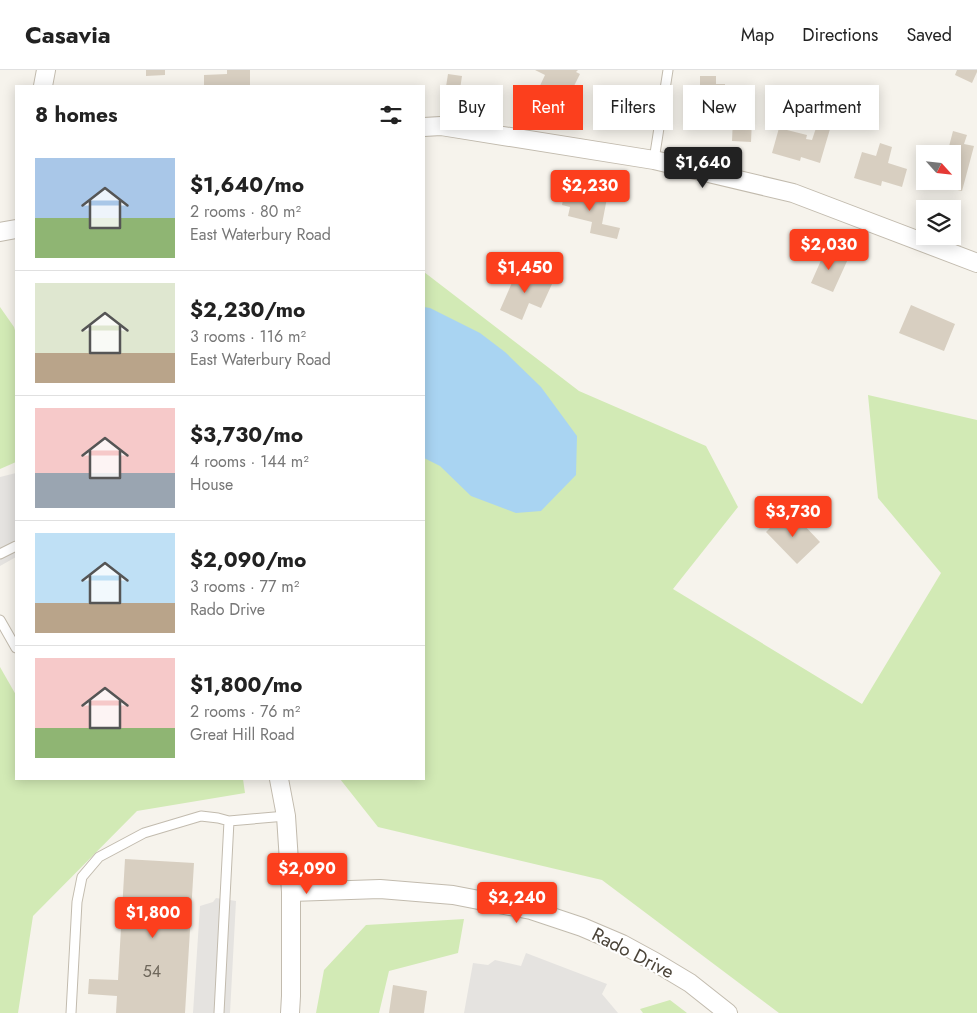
<!DOCTYPE html>
<html lang="en">
<head>
<meta charset="utf-8">
<style>
	body { margin:0; font-family:Jost,sans-serif; background:#f2f2f2; color:#222; height:100vh; display:flex; flex-direction:column; font-size:19px; white-space:nowrap }
	* { box-sizing:border-box; margin:0 }
	p { font-size:16px; color:#767676 }
	.icon { flex:none; width:28px; height:28px; fill:none; stroke:currentColor; stroke-width:2; stroke-linecap:round; stroke-linejoin:round }
	.map { position:relative; flex:1; overflow:hidden }
	.side { position:absolute; left:15px; top:15px; width:410px; height:695px; display:flex; flex-direction:column; background:#fff; border-radius:0px; box-shadow:0 2px 12px #0003 }
	.side>* { flex:none }
	.top-card { position:absolute; left:440px; top:15px; width:461px; height:45px; display:flex; gap:10px }
	.needle { width:32px; rotate:117deg }
	.buttons { position:absolute; left:916px; top:75px; display:grid; gap:10px }
	.buttons a { display:grid; place-items:center; width:45px; height:45px; border-radius:0px; background:#fff; box-shadow:0 2px 12px #0003; font-size:25px }
	.price { position:absolute; translate:-50% -42px; padding:0 11px; border-radius:5px; background:#fc3f1d; color:#fff; font-size:16px; line-height:32px; filter:drop-shadow(0 1px 2px #0008) }
	.price::after { content:''; position:absolute; left:50%; top:30px; width:15px; height:11px; margin-left:-8px; background:inherit; clip-path:polygon(0 0,100% 0,50% 100%) }
	.price.selected { background:#222; color:#fff }
	ul { padding:0; list-style:none }
	li { display:flex; align-items:center; gap:15px; height:125px; padding:0 20px }
	li+li { border-top:1px solid #e0e0e0 }
	li span { display:grid; place-items:center; flex:none; width:140px; height:100px; border-radius:0px; color:#555 }
	li>.icon { margin-inline-start:auto }
	span .icon { width:60px; height:60px; fill:#fffc; stroke-width:1 }
	li b { font-size:21px }
	h2 { display:flex; justify-content:space-between; align-items:center; height:60px; padding:0 20px; font-size:21px }
	.tag { padding:0 18px; border-radius:0px; background:#fff; box-shadow:0 2px 12px #0003; font-size:18px; line-height:45px }
	.tag.selected { background:#fc3f1d; color:#fff }
	header { display:flex; align-items:center; gap:30px; box-sizing:border-box; height:70px; padding:0 25px; background:#fff; border-bottom:1px solid #e0e0e0 }
	header strong { font-size:24px }
	nav { display:flex; gap:28px; margin-inline-start:auto; font-size:18px }
	.map>svg:first-child { display:block }
</style>
</head>
<body>
<header>
<strong>Casavia</strong>
<nav><a>Map</a><a>Directions</a><a>Saved</a></nav>
</header>
<div class="map">
<svg width="977" height="943" viewBox="0 0 977 943">
	<rect width="100%" height="100%" fill="#f6f3ec"/>
	<path fill="#d2eab5" d="M 424,202 L 579,321 L 706,376 L 738,437 L 673,519 L 862,634 L 941,503 L 878,428 L 868,325 L 977,350 L 977,943 L 779,943 L 602,810 L 378,757 L 340,709 L 424,709 Z
		M 0,237 L 14,257 L 16,264 L 16,392 L 0,399 Z
		M 0,597 L 16,625 L 16,709 L 243,709 L 245,723 L 137,741 L 33,846 L 18,943 L 0,943 Z
		M 464,849 L 458,883 L 389,901 L 379,943 L 316,943 L 324,900 L 366,855 Z
		M 670,930 L 687,943 L 643,943 L 640,939 Z"/>
	<path fill="#e5e3e0" d="M 16,403 L 16,487 L 0,496 L 0,407 Z
		M 216,828 L 236,831 L 230,943 L 193,943 L 200,836 L 213,832 Z
		M 526,883 L 607,914 L 602,924 L 618,943 L 464,943 L 473,893 L 488,895 L 495,890 L 521,896 Z"/>
	<path fill="#a9d4f2" d="M 424,237 L 430,238 L 480,263 L 505,282 L 541,317 L 577,366 L 576,405 L 541,441 L 516,443 L 471,426 L 440,396 L 424,388 Z"/>
	<path fill="#d8cfc1" d="M 146,0 L 165,0 L 165,5 L 146,6 Z
		M 227,0 L 250,0 L 250,16 L 204,16 L 204,5 L 227,4 Z
		M 535,0 L 578,0 L 576,2 L 580,4 L 571,22 L 567,20 L 560,34 L 537,22 L 545,5 Z
		M 957,0 L 977,0 L 977,2 L 972,13 L 955,5 Z
		M 448,4 L 462,6 L 459,26 L 445,23 Z
		M 700,6 L 716,6 L 716,14 L 725,14 L 726,55 L 696,56 L 695,16 L 700,15 Z
		M 733,48 L 752,49 L 751,72 L 732,71 Z
		M 817,55 L 830,59 L 820,93 L 801,87 L 800,91 L 772,83 L 779,58 L 807,65 L 806,69 L 812,70 Z
		M 953,61 L 967,65 L 964,74 L 974,76 L 962,121 L 944,117 L 945,111 L 952,111 L 952,84 L 947,84 Z
		M 880,73 L 892,77 L 888,93 L 907,99 L 902,117 L 882,111 L 881,116 L 854,108 L 862,82 L 876,86 Z
		M 565,120 L 573,122 L 574,120 L 607,128 L 602,154 L 620,158 L 617,169 L 590,163 L 592,152 L 568,146 L 570,137 L 562,135 Z
		M 826,179 L 848,189 L 833,222 L 811,213 Z
		M 518,199 L 552,214 L 541,238 L 529,233 L 522,250 L 500,240 Z
		M 911,235 L 955,254 L 944,281 L 899,263 Z
		M 785,443 L 798,457 L 802,453 L 820,472 L 797,494 L 766,462 Z
		M 125,789 L 194,793 L 185,943 L 116,943 L 117,926 L 88,924 L 89,909 L 118,910 Z
		M 393,915 L 427,921 L 424,943 L 389,943 Z"/>
	<g fill="none" stroke-linecap="round" stroke-linejoin="round">
		<defs>
			<path id="service" d="M 654,90 L 668,0
				M 0,484 L 16,476
				M 0,550 L 16,578
				M 71,943 L 77,832 L 82,807 L 99,787 L 144,763 L 201,746 L 218,748 L 229,751 L 286,746
				M 219,943 L 229,751"/>
			<path id="minor" d="M 43,16 L 46,0
				M 424,57 L 441,56 L 654,90 L 793,123 L 977,193
				M 0,162 L 16,159
				M 279,709 L 286,746 L 291,822 L 291,926 L 290,943
				M 291,822 L 380,819 L 453,825 L 531,840 L 582,857 L 622,874 L 655,892 L 690,913 L 728,943"/>
		</defs>
		<use href="#service" stroke="#c2bbae" stroke-width="11"/>
		<use href="#minor" stroke="#c2bbae" stroke-width="20"/>
		<use href="#service" stroke="#fff" stroke-width="9"/>
		<use href="#minor" stroke="#fff" stroke-width="18"/>
	</g>
	<g text-anchor="middle" dominant-baseline="central" stroke-width="4" stroke-linejoin="round" paint-order="stroke">
		<g font-size="16" fill="#6e675b">
			<text x="152" y="901">54</text>
		</g>
		<g font-size="19" fill="#4b4439" stroke="#fff">
			<text transform="translate(633 883) rotate(27)">Rado Drive</text>
		</g>
	</g>
</svg>
<div class="buttons">
<a><svg class="needle" viewBox="-14 -14 28 28"><path d="M0-13l5 13h-10z" fill="#e53935"/><path d="M0 13l5-13h-10z" fill="#767676"/></svg></a>
<a><svg class="icon" aria-label="layers" viewBox="0 0 24 24"><path d="M12 4l9 5-9 5-9-5zM3 14l9 5 9-5"/></svg></a>
</div>
<b class="price selected" style="left:703px;top:119px">$1,640</b>
<b class="price" style="left:590px;top:142px">$2,230</b>
<b class="price" style="left:829px;top:201px">$2,030</b>
<b class="price" style="left:525px;top:224px">$1,450</b>
<b class="price" style="left:793px;top:468px">$3,730</b>
<b class="price" style="left:307px;top:825px">$2,090</b>
<b class="price" style="left:517px;top:854px">$2,240</b>
<b class="price" style="left:153px;top:869px">$1,800</b>
<div class="top-card">
<a class="tag">Buy</a>
<a class="tag selected">Rent</a>
<a class="tag">Filters</a>
<a class="tag">New</a>
<a class="tag">Apartment</a>
</div>
<section class="side">
<h2>8 homes<svg class="icon" aria-label="filters" viewBox="0 0 24 24"><path d="M4 7h16M4 17h16"/><circle cx="9" cy="7" r="2"/><circle cx="15" cy="17" r="2"/></svg></h2>
<ul>
<li><span style="background:linear-gradient(#a9c7e8 60%,#8fb573 0)"><svg class="icon" aria-label="home" viewBox="0 0 24 24"><path d="M3 11l9-7 9 7M6 9v11h12V9"/></svg></span><div><b>$1,640/mo</b><p>2 rooms · 80 m²</p><p>East Waterbury Road</p></div></li>
<li><span style="background:linear-gradient(#dfe7d0 70%,#b9a48a 0)"><svg class="icon" aria-label="home" viewBox="0 0 24 24"><path d="M3 11l9-7 9 7M6 9v11h12V9"/></svg></span><div><b>$2,230/mo</b><p>3 rooms · 116 m²</p><p>East Waterbury Road</p></div></li>
<li><span style="background:linear-gradient(#f6c9c9 65%,#9aa5b1 0)"><svg class="icon" aria-label="home" viewBox="0 0 24 24"><path d="M3 11l9-7 9 7M6 9v11h12V9"/></svg></span><div><b>$3,730/mo</b><p>4 rooms · 144 m²</p><p>House</p></div></li>
<li><span style="background:linear-gradient(#bfe0f5 70%,#b9a48a 0)"><svg class="icon" aria-label="home" viewBox="0 0 24 24"><path d="M3 11l9-7 9 7M6 9v11h12V9"/></svg></span><div><b>$2,090/mo</b><p>3 rooms · 77 m²</p><p>Rado Drive</p></div></li>
<li><span style="background:linear-gradient(#f6c9c9 70%,#8fb573 0)"><svg class="icon" aria-label="home" viewBox="0 0 24 24"><path d="M3 11l9-7 9 7M6 9v11h12V9"/></svg></span><div><b>$1,800/mo</b><p>2 rooms · 76 m²</p><p>Great Hill Road</p></div></li>
</ul>
</section>
</div>
</body>
</html>
